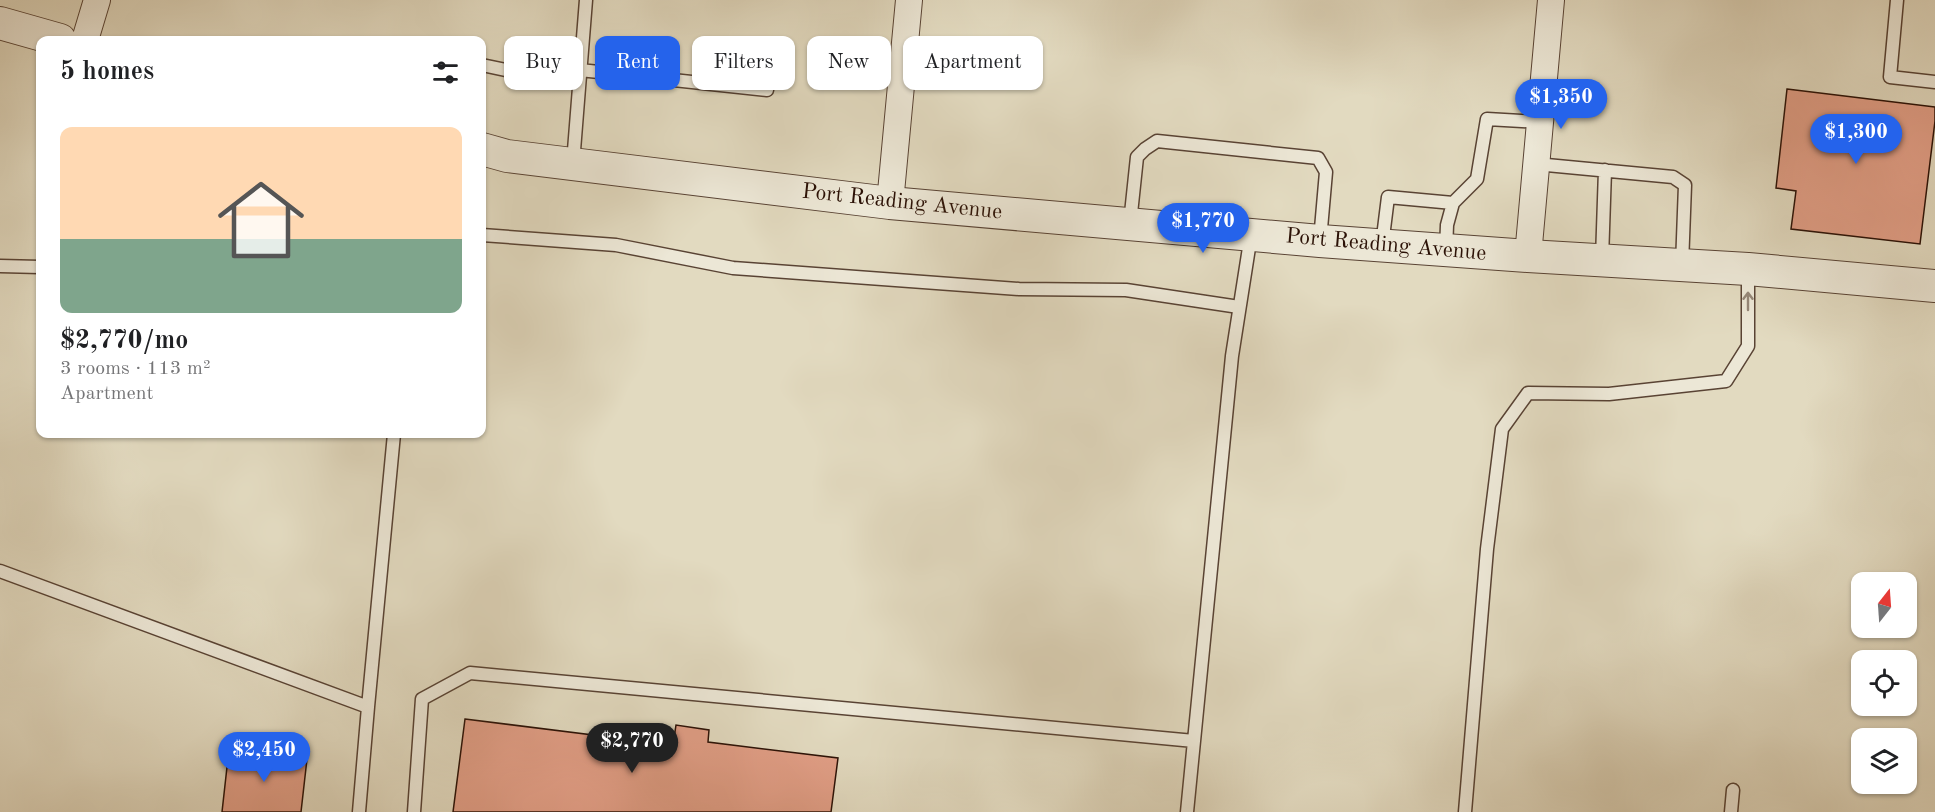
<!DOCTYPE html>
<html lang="en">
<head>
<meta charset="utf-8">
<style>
	body { margin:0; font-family:"Old Standard TT",serif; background:#f2f2f2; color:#202124; height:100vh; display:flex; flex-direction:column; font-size:22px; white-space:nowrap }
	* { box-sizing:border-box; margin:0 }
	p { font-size:20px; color:#757577 }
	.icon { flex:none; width:33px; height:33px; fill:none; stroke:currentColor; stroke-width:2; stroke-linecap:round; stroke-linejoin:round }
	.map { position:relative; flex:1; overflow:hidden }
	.panel { position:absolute; left:36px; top:36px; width:450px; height:402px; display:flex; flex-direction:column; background:#fff; border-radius:12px; box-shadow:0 2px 4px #0004 }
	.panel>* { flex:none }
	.guide { position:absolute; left:504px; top:36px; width:570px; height:54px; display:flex; gap:12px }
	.needle { width:39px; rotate:17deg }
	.buttons { position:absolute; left:1851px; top:572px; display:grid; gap:12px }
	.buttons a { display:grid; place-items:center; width:66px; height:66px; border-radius:12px; background:#fff; box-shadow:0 2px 4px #0004; font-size:30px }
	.price { position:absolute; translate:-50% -51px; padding:0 14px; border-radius:21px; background:#2563eb; color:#fff; font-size:20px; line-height:39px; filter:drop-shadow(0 2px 3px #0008) }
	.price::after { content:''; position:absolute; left:50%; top:36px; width:18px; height:14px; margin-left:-9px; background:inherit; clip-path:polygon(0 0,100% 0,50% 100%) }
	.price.current { background:#222; color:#fff }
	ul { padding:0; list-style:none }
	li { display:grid; align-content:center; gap:12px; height:318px; padding:0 24px }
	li+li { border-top:2px solid #e0e0e0 }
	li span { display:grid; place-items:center; height:186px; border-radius:12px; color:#555 }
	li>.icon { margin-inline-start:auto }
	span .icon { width:108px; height:108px; fill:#fffc; stroke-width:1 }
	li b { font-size:26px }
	h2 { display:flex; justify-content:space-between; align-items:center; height:72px; padding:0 24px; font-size:26px }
	.chip { padding:0 21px; border-radius:12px; background:#fff; box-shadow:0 2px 4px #0004; font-size:21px; line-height:54px }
	.chip.current { background:#2563eb; color:#fff }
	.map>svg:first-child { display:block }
</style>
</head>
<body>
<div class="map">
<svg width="1935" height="812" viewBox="0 0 1935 812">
	<rect width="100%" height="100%" fill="#e2dac0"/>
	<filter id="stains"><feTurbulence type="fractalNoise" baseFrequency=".00333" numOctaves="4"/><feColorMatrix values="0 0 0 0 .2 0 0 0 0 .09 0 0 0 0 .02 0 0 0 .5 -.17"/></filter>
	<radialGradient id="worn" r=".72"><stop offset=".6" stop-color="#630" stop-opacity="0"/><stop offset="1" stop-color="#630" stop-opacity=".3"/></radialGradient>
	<path fill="#e19e86" stroke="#2b1106" stroke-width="1.5" d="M 1787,89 L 1935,107 L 1935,121 L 1920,244 L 1791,229 L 1796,191 L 1776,188 Z
		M 465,719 L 673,745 L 676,725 L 709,730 L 708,742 L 838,758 L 831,812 L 453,812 Z
		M 229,749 L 307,759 L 301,812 L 222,812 Z"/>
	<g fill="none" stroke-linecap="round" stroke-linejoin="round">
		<defs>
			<path id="service" d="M 1897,0 L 1890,77 L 1935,82
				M 482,65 L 510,71
				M 580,70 L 767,90
				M 573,163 L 586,0
				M 1536,164 L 1673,177 L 1685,185 L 1682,265
				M 1130,223 L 1137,157 L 1145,149 L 1157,141 L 1318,158 L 1326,172 L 1320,240
				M 482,235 L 616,245 L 733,268 L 1019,289 L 1126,290 L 1239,307
				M 1382,245 L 1388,197 L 1453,203
				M 1446,250 L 1447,225 L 1453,203 L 1477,179 L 1487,119 L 1540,122
				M 1602,259 L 1605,170
				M 0,266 L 40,267
				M 0,571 L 368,707 L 359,812
				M 368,707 L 394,434
				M 414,812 L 422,699 L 470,673 L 1194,741
				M 1187,812 L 1232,356 L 1251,235
				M 1465,812 L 1487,549 L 1502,429 L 1528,393 L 1609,394 L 1726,381 L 1748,346 L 1748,270
				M 1731,812 L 1733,790"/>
			<path id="minor" d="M 85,40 L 97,0
				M 890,203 L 909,0
				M 1528,256 L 1551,0"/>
			<path id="tertiary" d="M 0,23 L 60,40
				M 482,149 L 507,156 L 890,203 L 1320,241 L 1528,256 L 1748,269 L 1935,286"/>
		</defs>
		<use href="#service" stroke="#594334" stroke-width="15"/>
		<use href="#minor" stroke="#594334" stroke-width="28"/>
		<use href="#tertiary" stroke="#594334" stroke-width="34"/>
		<use href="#service" stroke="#ece7d6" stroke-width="12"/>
		<use href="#minor" stroke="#ece7d6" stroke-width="26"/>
		<use href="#tertiary" stroke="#ece7d6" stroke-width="32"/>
	</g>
	<defs><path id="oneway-shaft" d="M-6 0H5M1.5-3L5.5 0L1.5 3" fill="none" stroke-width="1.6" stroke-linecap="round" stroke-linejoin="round" transform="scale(1.5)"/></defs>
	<use stroke="#958778" href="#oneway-shaft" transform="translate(1748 301) rotate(-90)"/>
	<g text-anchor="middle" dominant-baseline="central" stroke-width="4.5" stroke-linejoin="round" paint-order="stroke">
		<g font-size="22" fill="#2b1106" stroke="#ece7d6">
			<text transform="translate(902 202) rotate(6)">Port Reading Avenue</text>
			<text transform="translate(1386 245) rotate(5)">Port Reading Avenue</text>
		</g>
	</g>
	<rect width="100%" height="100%" filter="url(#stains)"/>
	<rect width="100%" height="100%" fill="url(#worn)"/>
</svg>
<div class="buttons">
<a><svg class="needle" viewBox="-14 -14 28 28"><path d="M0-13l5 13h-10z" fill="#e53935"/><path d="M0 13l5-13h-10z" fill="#757577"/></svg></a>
<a><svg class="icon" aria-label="locate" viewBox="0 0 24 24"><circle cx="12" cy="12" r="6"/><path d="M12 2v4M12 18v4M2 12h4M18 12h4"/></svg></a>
<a><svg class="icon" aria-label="layers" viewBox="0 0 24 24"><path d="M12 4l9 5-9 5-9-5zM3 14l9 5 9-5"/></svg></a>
</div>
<b class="price" style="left:1561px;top:130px">$1,350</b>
<b class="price" style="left:1856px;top:165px">$1,300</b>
<b class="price" style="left:1203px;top:254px">$1,770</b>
<b class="price current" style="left:632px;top:774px">$2,770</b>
<b class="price" style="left:264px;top:783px">$2,450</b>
<div class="guide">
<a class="chip">Buy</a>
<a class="chip current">Rent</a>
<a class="chip">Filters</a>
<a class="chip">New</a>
<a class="chip">Apartment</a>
</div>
<section class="panel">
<h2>5 homes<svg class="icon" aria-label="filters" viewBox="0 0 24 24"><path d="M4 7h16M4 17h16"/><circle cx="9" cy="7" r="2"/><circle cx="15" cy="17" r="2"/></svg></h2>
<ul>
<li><span style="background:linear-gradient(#ffd9b3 60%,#7fa58c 0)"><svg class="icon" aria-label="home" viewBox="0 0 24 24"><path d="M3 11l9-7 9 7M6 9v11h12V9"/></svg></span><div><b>$2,770/mo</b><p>3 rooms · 113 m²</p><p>Apartment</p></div></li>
</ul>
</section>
</div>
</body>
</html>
